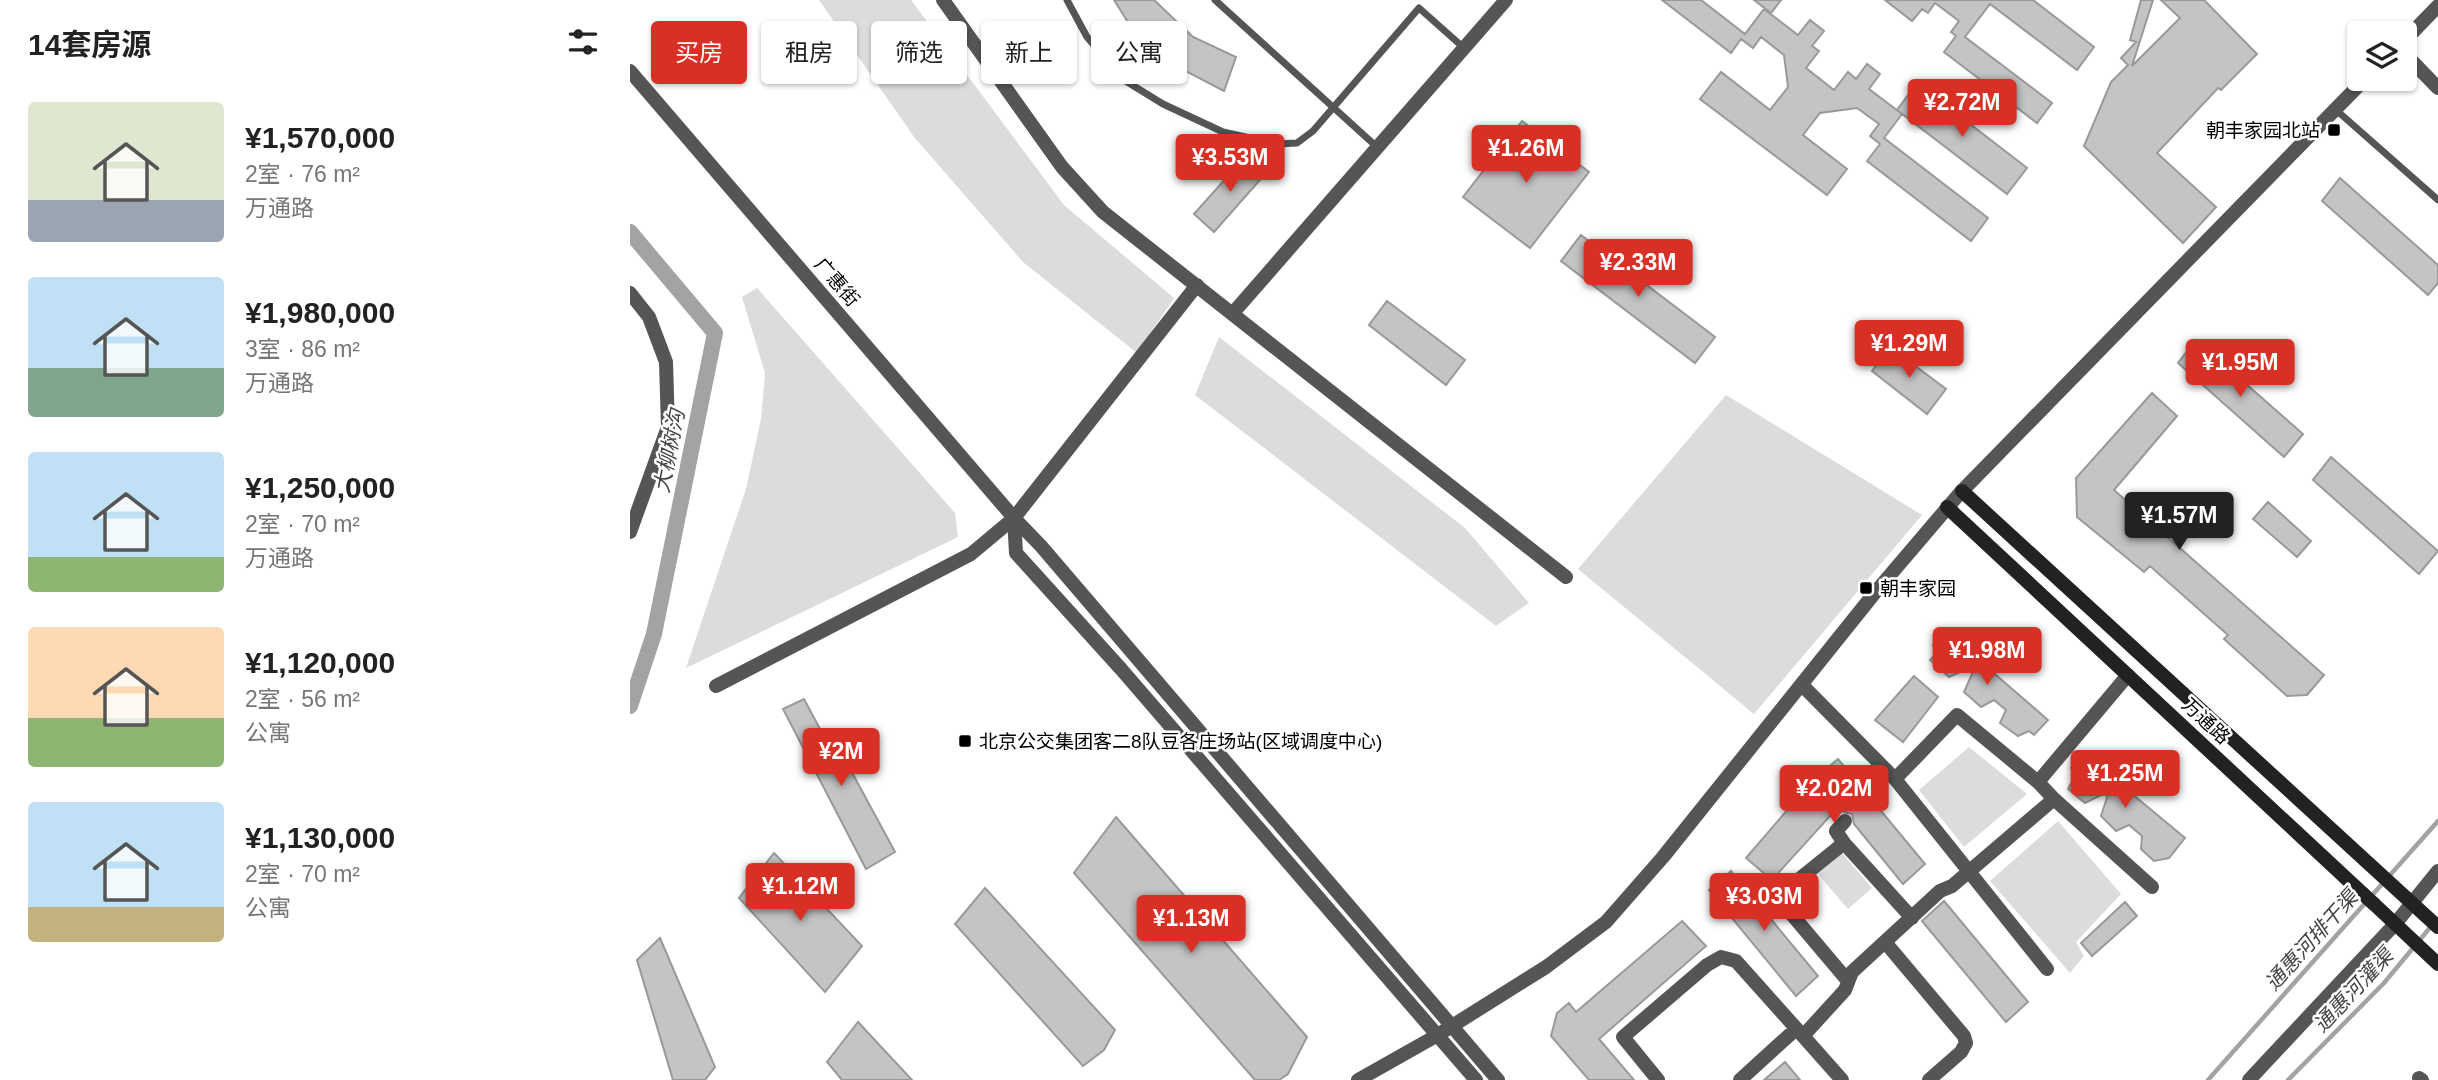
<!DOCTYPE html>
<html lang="zh">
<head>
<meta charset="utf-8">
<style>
	body { margin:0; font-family:Arial,"Noto Sans SC",sans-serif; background:#f6f6f6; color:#222; height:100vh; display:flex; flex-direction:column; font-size:26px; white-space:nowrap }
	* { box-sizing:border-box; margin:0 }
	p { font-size:23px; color:#767676 }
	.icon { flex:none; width:38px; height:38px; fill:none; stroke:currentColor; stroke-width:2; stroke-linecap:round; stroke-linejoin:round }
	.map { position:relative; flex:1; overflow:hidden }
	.panel { display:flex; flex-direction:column; background:#fff; width:630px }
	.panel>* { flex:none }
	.banner { position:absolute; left:21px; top:21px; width:665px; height:63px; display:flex; gap:14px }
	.buttons { position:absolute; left:1717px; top:21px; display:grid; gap:14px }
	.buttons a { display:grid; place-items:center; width:70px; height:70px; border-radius:7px; background:#fff; box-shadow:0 2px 5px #0004; font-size:35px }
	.price { position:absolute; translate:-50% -60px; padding:0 16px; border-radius:7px; background:#d93025; color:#fff; font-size:23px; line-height:46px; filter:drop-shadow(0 2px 4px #0008) }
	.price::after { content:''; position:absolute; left:50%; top:42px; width:21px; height:16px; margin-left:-10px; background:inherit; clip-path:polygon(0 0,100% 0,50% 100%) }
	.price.active { background:#222; color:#fff }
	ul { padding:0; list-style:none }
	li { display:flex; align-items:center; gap:21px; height:175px; padding:0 28px }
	li span { display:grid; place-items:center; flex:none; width:196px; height:140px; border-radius:7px; color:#555 }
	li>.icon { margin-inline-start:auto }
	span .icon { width:84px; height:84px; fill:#fffc; stroke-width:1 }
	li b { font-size:30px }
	h2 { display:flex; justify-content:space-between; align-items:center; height:84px; padding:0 28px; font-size:30px }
	.tag { padding:0 24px; border-radius:7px; background:#fff; box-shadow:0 2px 5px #0004; font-size:24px; line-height:63px }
	.tag.active { background:#d93025; color:#fff }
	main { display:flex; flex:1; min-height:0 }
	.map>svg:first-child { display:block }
</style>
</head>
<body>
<main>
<section class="panel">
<h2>14套房源<svg class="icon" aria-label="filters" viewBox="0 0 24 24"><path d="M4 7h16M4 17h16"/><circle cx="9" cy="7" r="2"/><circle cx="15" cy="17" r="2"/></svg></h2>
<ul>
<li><span style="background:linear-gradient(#dfe7d0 70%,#9aa5b1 0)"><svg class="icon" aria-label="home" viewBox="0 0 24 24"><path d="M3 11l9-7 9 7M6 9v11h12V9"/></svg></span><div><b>¥1,570,000</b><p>2室 · 76 m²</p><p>万通路</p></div></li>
<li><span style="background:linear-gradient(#bfe0f5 65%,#7fa58c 0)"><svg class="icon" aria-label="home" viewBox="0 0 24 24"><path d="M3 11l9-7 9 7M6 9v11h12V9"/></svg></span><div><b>¥1,980,000</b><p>3室 · 86 m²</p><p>万通路</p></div></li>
<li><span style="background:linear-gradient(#bfe0f5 75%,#8fb573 0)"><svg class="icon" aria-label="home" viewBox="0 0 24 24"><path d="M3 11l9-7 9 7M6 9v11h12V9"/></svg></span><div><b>¥1,250,000</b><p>2室 · 70 m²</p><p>万通路</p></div></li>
<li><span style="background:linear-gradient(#ffd9b3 65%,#8fb573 0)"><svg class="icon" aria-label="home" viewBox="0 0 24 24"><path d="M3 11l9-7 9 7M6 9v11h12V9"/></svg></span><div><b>¥1,120,000</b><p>2室 · 56 m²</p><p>公寓</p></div></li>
<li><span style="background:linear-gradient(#bfe0f5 75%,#c2b280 0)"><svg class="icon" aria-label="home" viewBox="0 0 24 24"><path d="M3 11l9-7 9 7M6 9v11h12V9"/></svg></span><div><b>¥1,130,000</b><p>2室 · 70 m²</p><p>公寓</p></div></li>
</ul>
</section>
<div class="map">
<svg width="1808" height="1080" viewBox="0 0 1808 1080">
	<rect width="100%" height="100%" fill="#fff"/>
	<path fill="#dcdcdc" d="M 189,0 L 281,0 L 434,205 L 544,298 L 507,353 L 393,262 L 284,137 Z
		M 127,288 L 325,513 L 328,537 L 56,668 L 116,489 L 131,419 L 135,373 L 112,297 Z
		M 589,337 L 835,528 L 899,603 L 866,626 L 565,395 Z
		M 1096,395 L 1292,515 L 1124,714 L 948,569 Z
		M 1339,747 L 1397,794 L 1334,847 L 1289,790 Z
		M 1428,821 L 1491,894 L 1446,942 L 1454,956 L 1440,973 L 1360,881 Z
		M 1212,853 L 1242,888 L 1218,909 L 1187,873 Z"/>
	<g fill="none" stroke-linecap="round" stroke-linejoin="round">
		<path stroke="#a3a3a3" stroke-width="4.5" d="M 1578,1080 L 1808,821
			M 1658,1080 L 1754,983 L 1803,924"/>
		<path stroke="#a3a3a3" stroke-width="16" d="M 0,232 L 85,333 L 24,634 L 0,706"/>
	</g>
	<path fill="#c4c4c4" stroke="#999" stroke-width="2" d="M 484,0 L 524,0 L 563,37 L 606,57 L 594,91 L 544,65 L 501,27 Z
		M 1032,0 L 1071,0 L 1115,34 L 1134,9 L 1168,35 L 1180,20 L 1194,31 L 1182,46 L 1189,51 L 1176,68 L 1204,90 L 1218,72 L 1226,79 L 1237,64 L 1250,74 L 1239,89 L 1272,114 L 1254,138 L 1358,218 L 1341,241 L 1237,161 L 1250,144 L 1240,136 L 1249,124 L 1227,108 L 1190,113 L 1173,135 L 1217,169 L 1197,195 L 1070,99 L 1091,72 L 1140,110 L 1158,87 L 1154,55 L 1131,37 L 1123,48 L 1111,39 L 1101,53 Z
		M 1124,0 L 1151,0 L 1141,13 Z
		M 1255,0 L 1403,0 L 1464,47 L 1447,70 L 1360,4 L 1335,37 L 1422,103 L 1407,123 L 1314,52 L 1326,36 L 1321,32 L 1329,21 L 1305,3 L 1298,13 L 1292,9 L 1282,21 Z
		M 1511,0 L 1523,0 L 1502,66 L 1550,18 L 1531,0 L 1574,0 L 1627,54 L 1591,90 L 1588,88 L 1527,153 L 1586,207 L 1553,243 L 1454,146 L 1481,82 L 1498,65 L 1491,58 L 1506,42 L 1500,40 Z
		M 1287,83 L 1397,168 L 1377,194 L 1267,110 Z
		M 892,121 L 959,172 L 900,248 L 833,197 Z
		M 616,156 L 636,173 L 584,232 L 564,214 Z
		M 1710,178 L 1808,265 L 1808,283 L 1798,295 L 1692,201 Z
		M 951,235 L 1085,337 L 1065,363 L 931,261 Z
		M 757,301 L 835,360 L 816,385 L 739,325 Z
		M 1566,340 L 1673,434 L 1654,457 L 1548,363 Z
		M 1260,347 L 1316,389 L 1297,414 L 1242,371 Z
		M 1522,393 L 1547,416 L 1484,490 L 1694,675 L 1677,695 L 1657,696 L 1594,639 L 1598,635 L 1520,566 L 1514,572 L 1447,517 L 1446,478 Z
		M 1701,457 L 1808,551 L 1789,574 L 1683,480 Z
		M 1638,502 L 1681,541 L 1667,557 L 1623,519 Z
		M 1315,631 L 1418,720 L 1404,735 L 1399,731 L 1388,736 L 1370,723 L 1376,710 L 1364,700 L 1351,707 L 1334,692 L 1346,665 L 1319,677 L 1300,660 L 1308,652 L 1303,645 Z
		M 1284,676 L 1308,697 L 1273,742 L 1245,720 Z
		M 174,699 L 205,757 L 212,754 L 265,852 L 236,869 L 153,709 Z
		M 1454,754 L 1555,838 L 1539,858 L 1524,861 L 1511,849 L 1512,836 L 1499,825 L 1486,831 L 1471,816 L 1479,791 L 1455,803 L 1438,789 L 1446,774 L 1441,768 Z
		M 1208,759 L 1295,864 L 1273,884 L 1224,824 L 1222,814 L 1214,812 L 1209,806 L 1142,880 L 1116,858 L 1184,779 Z
		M 486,817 L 677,1037 L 658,1074 L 649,1080 L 625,1080 L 444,873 Z
		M 144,853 L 232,946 L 195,992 L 109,898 Z
		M 1101,871 L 1188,976 L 1166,996 L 1079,890 Z
		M 355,888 L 485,1030 L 474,1050 L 453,1066 L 325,924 Z
		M 1314,901 L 1398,1002 L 1376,1022 L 1292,921 Z
		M 1495,902 L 1507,916 L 1462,956 L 1451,943 Z
		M 1052,921 L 1076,946 L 969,1039 L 1004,1080 L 959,1080 L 921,1036 L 927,1013 L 939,1003 L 946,1012 Z
		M 30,938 L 85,1067 L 75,1080 L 43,1080 L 7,960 Z
		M 228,1022 L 282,1080 L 212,1080 L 197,1062 Z
		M 1155,1062 L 1170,1080 L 1134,1080 Z"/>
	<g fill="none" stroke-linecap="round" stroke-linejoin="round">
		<path stroke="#555" stroke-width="7" d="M 437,0 L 457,37 L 494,80 L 533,104 L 593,132 L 647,144 L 667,143 L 683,131 L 789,8 L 834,48
			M 585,0 L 747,147
			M 1705,109 L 1808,200"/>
		<path stroke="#555" stroke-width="14" d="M 313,0 L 432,167 L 473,212 L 936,577
			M 1774,41 L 1808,6
			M 0,293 L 19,317 L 36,362 L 38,427 L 0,532
			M 603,313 L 876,0
			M 1172,685 L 1265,779 L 1327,715 L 1408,782
			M 86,686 L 341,554 L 384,518 L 567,285
			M 1265,779 L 1417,969
			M 1424,799 L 1522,887
			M 1214,843 L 1206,831 L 1215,821
			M 1255,942 L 1334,1036 L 1336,1043 L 1331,1052 L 1299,1080
			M 1218,981 L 1147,897 L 1214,843 L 1282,918
			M 1789,1078 L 1792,1080
			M 1028,1080 L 993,1037 L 1077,965 L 1091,957 L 1106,961 L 1173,1036
			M 1110,1080 L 1166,1029
			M 1212,1080 L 1173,1036 L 1215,990 L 1222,972 L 1310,891 L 1322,886 L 1424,799 L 1408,782 L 1498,675
			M 1619,1080 L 1765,924 L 1808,871"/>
		<path stroke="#555" stroke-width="14" d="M 1774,53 L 1808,88
			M 0,71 L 384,518 L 411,546 L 868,1080
			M 384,518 L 386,553 L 491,669 L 846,1080
			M 728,1080 L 806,1036 L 916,967 L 976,922 L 1033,857 L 1243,595 L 1330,493 L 1735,79"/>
		<path stroke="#222" stroke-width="14" d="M 1332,491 L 1808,927
			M 1317,507 L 1733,894
			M 1744,904 L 1808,964"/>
		<path stroke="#222" stroke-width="14" d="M 1733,894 L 1744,904"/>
	</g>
	<g fill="#000" stroke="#fff" stroke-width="2.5">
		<rect x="1697" y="123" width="14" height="14" rx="3.5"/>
		<rect x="1229" y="581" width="14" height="14" rx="3.5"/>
		<rect x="328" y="734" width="14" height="14" rx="3.5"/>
	</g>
	<g text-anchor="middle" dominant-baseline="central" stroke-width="5" stroke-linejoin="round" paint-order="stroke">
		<g font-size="19" fill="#000" stroke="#fff" text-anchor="start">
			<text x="1690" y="130" text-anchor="end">朝丰家园北站</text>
			<text x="1250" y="588">朝丰家园</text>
			<text x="349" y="741">北京公交集团客二8队豆各庄场站(区域调度中心)</text>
		</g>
		<g font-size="19" fill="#000" stroke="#fff">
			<text transform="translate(207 282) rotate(49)">广惠街</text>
			<text transform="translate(1576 721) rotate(43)">万通路</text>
		</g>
		<g font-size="21" font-style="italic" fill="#444" stroke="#fff">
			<text transform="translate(39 451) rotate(-79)">大柳树沟</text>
			<text transform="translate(1681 940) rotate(-48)">通惠河排干渠</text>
			<text transform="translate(1723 990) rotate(-47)">通惠河灌渠</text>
		</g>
	</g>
</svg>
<div class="buttons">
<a><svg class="icon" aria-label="layers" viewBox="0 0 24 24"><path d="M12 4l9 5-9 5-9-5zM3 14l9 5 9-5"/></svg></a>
</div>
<b class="price" style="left:1332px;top:139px">¥2.72M</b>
<b class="price" style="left:896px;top:185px">¥1.26M</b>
<b class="price" style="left:600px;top:194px">¥3.53M</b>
<b class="price" style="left:1008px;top:299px">¥2.33M</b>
<b class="price" style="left:1279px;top:380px">¥1.29M</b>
<b class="price" style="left:1610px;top:399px">¥1.95M</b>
<b class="price active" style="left:1549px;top:552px">¥1.57M</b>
<b class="price" style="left:1357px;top:687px">¥1.98M</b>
<b class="price" style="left:211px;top:788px">¥2M</b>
<b class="price" style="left:1495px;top:810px">¥1.25M</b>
<b class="price" style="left:1204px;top:825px">¥2.02M</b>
<b class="price" style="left:170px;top:923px">¥1.12M</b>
<b class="price" style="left:1134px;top:933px">¥3.03M</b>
<b class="price" style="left:561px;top:955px">¥1.13M</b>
<div class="banner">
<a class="tag active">买房</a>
<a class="tag">租房</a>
<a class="tag">筛选</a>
<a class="tag">新上</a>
<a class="tag">公寓</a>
</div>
</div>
</main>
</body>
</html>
